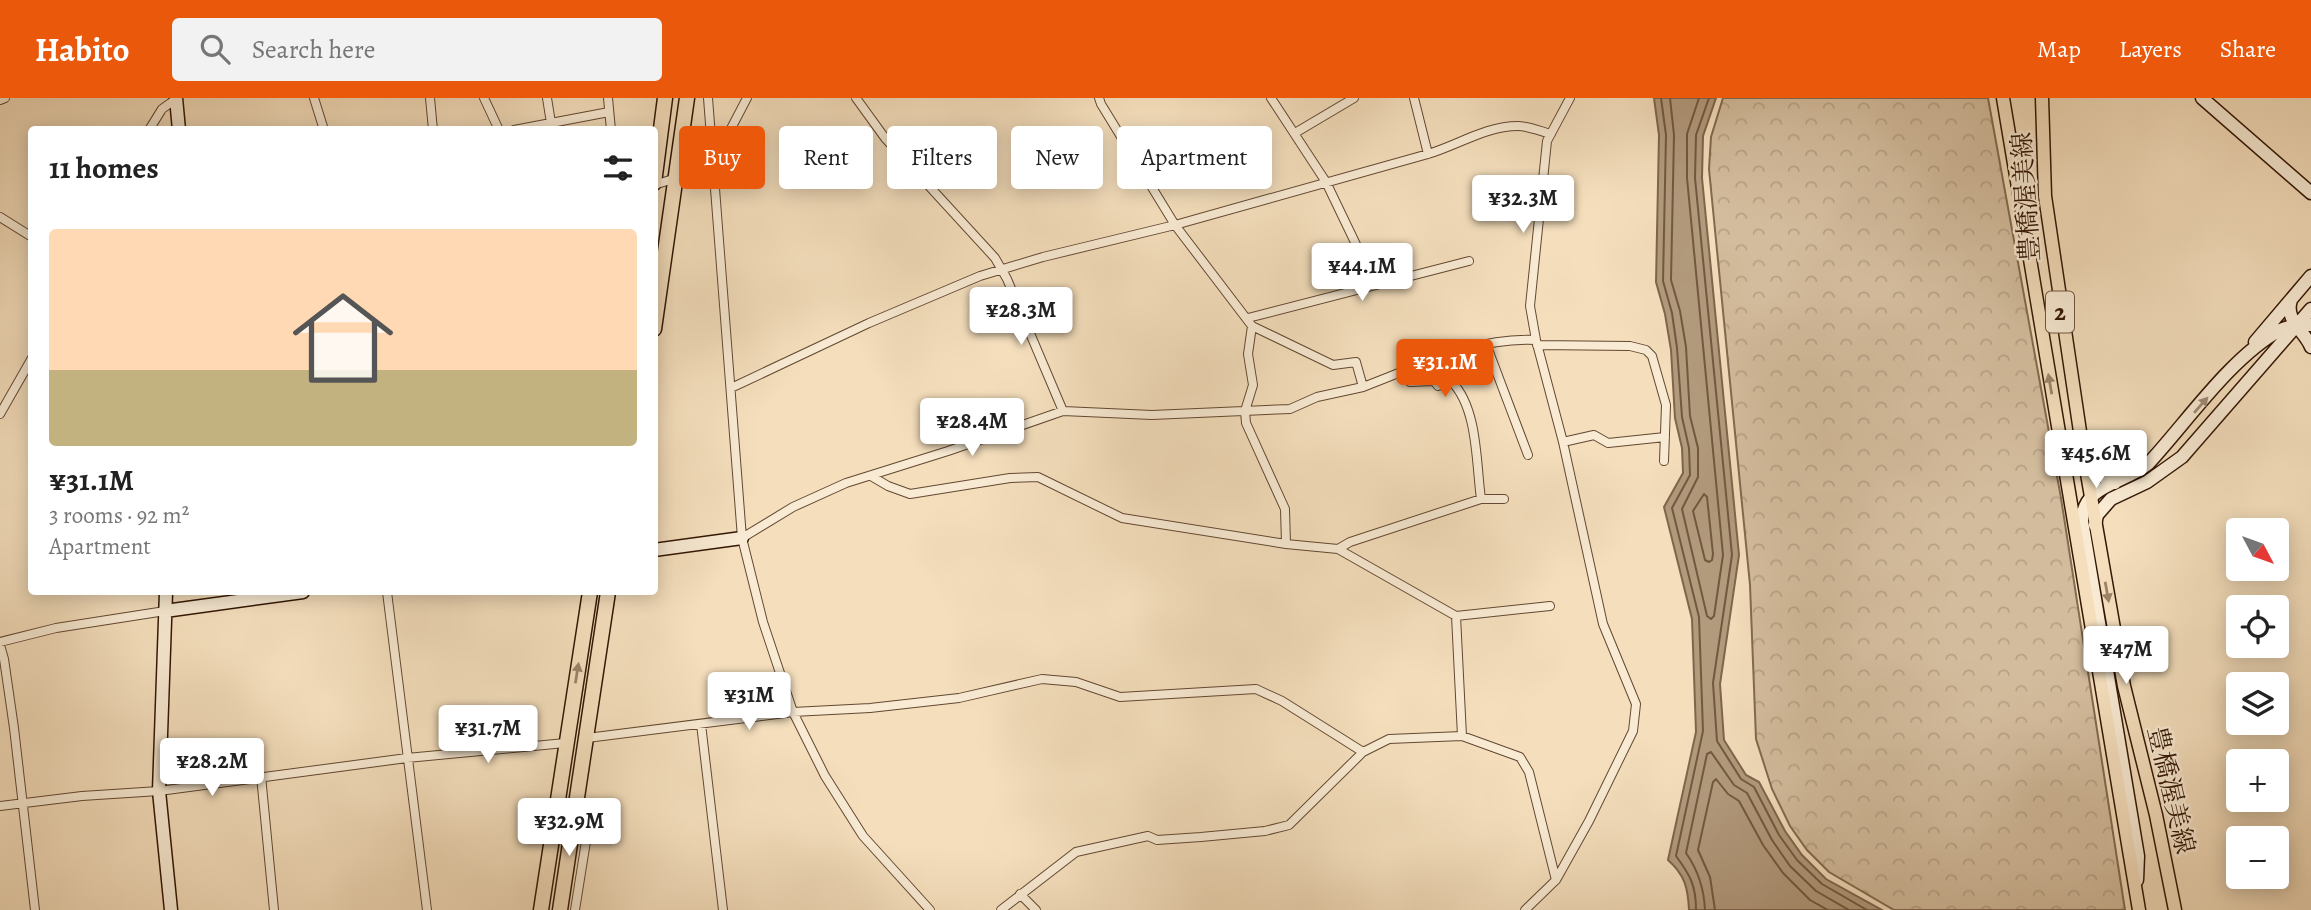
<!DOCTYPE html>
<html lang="en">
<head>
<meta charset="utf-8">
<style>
	body { margin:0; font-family:Alegreya,"Noto Serif JP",serif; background:#f2f2f2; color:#222; height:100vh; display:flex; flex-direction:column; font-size:26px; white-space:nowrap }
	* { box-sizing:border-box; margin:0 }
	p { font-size:23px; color:#767676 }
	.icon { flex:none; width:38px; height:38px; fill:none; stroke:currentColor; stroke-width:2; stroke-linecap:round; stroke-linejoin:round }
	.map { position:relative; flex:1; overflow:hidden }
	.side { position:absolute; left:28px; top:28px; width:630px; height:469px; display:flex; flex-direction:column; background:#fff; border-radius:7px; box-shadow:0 4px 18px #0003 }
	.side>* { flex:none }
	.hud { position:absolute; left:679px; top:28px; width:665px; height:63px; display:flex; gap:14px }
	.needle { width:46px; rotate:131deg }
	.buttons { position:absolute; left:2226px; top:420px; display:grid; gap:14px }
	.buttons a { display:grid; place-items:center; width:63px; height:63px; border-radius:7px; background:#fff; box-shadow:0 4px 18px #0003; font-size:35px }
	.price { position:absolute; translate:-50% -60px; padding:0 16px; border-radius:7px; background:#fff; color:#222; font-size:23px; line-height:46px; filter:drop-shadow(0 2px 4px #0008) }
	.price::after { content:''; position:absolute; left:50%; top:42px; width:21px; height:16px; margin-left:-10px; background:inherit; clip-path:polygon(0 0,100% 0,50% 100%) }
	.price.on { background:#ea580c; color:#fff }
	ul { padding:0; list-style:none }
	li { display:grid; align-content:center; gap:14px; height:371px; padding:0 21px }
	li span { display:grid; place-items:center; height:217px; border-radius:7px; color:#555 }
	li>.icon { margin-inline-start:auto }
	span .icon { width:126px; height:126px; fill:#fffc; stroke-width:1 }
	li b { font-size:30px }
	h2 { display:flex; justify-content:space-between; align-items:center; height:84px; padding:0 21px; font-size:30px }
	.chip { padding:0 24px; border-radius:7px; background:#fff; box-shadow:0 4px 18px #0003; font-size:24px; line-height:63px }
	.chip.on { background:#ea580c; color:#fff }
	header { display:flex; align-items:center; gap:42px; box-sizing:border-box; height:98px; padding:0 35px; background:#ea580c; color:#fff }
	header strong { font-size:33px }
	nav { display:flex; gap:38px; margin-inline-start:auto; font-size:24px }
	.search { width:490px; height:63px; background:#f2f2f2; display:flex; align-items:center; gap:18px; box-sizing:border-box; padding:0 24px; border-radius:7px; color:#767676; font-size:26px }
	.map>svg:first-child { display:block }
</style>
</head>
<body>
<header>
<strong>Habito</strong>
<div class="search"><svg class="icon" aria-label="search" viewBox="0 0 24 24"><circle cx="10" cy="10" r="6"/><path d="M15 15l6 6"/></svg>Search here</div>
<nav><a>Map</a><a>Layers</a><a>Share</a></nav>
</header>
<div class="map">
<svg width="2311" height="812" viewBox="0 0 2311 812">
	<defs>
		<pattern id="forest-crowns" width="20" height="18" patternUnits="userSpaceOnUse" patternTransform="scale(1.75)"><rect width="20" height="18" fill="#d3bc9d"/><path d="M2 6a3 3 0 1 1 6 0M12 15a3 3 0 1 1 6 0" fill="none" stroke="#b6a186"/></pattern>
	</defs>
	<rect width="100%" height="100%" fill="#f4debc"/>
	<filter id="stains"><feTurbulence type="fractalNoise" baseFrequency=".00286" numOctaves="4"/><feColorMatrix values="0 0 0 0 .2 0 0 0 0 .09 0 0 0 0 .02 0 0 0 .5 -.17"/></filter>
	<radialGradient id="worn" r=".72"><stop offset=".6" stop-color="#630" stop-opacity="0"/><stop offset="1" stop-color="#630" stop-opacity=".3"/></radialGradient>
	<path fill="url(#forest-crowns)" stroke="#836950" stroke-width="2" d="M 1723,0 L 1988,0 L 2061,400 L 2125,812 L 1894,812 L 1829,774 L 1807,752 L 1790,728 L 1772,691 L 1756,641 L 1750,487 L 1709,71 L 1711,39 Z"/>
	<path fill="#b29a7d" stroke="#7f654c" stroke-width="2" d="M 1654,0 L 1716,0 L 1703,38 L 1702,80 L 1739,457 L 1720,586 L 1724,642 L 1746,677 L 1759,684 L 1785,733 L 1802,757 L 1826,781 L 1882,812 L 1689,812 C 1688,790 1685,777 1668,762 L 1696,634 L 1692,521 L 1664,409 L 1683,375 L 1682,350 L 1675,320 L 1671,252 L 1665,216 L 1656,184 L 1659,37 Z"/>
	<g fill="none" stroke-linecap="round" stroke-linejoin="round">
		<path stroke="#725840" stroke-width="2" d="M 1661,0 L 1666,37 L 1663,183 L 1672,215 L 1677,250 L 1682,319 L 1689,350 L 1690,377 L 1672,410 L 1699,519 L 1703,633 L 1676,758 C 1690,777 1696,787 1696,812
			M 1670,0 L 1674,37 L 1671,182 L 1680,213 L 1686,249 L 1690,318 L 1698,350 L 1698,379 L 1682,411 L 1707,518 L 1711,521 L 1714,518 L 1723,457 L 1687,80 L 1687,36 L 1699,0
			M 1709,0 L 1696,37 L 1695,80 L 1732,457 L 1713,585 L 1717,643 L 1741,681 L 1754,689 L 1779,737 L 1797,762 L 1822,786 L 1867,812
			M 1704,396 L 1707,399 L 1713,456 L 1712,462 L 1709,464 L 1705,462 L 1693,413 Z
			M 1705,812 C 1704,790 1698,772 1686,755 L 1707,656 L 1711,654 L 1734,687 L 1747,695 L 1772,742 L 1790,768 L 1816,793 L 1849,812
			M 1715,812 L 1710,779 L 1698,752 L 1713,684 L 1716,681 L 1728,696 L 1739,703 L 1763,747 L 1783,775 L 1810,802 L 1828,812"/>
		<defs>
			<path id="street" d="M 314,0 L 324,32
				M 430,0 L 433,32
				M 484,0 L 499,32
				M 547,0 L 551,25
				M 608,0 L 611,32
				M 708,0 L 742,440 L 763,524 L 793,614 L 825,678 L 863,738 L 930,812
				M 856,0 L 885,40 L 995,160 L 1007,181 L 1063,313
				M 1099,0 L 1101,6 L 1175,127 L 1252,228 L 1333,267 L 1356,264 L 1363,289 C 1419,268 1475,239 1536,242
				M 1271,0 L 1326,84 L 1375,186
				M 1414,0 L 1428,56
				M 0,2 L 5,0
				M 149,32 L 162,11 L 176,1
				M 514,32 L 609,14
				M 1295,35 L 1354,0
				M 654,87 L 689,76 L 713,65 L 747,0
				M 0,119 L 32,139
				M 1248,220 L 1469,163
				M 1252,228 L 1248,256 L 1253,287 L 1245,313 L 1246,325 L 1285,411 L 1286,446
				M 1486,246 L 1528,357
				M 1537,247 L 1630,248 L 1646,252 L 1652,258 L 1666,307 L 1664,363
				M 1405,273 L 1410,284 L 1434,283 L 1438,288 L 1452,284 L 1490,256
				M 1452,284 C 1478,311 1476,365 1481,401
				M 731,290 L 869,225 L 980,178 L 1043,159 L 1175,127 L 1428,56 C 1458,47 1486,28 1518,28 C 1528,28 1540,33 1551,36
				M 0,316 L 32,260
				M 1563,344 L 1594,337 L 1608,345 L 1665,339
				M 871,378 L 888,388 L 910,396 L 1010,380 L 1038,379 L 1122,420 L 1286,446 L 1338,451 L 1456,518 L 1462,638
				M 742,440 L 793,409 L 846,385 L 948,353 L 1063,313 L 1152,317 L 1290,311 L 1317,299 L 1363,289
				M 1338,451 L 1350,444 L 1481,401 L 1504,401
				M 387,494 L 427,812
				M 1456,518 L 1550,508
				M 0,544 L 56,530 L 165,513
				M 0,547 L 4,561 L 14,630 L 35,812
				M 701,626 L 723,812
				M 587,640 L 793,614 L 870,610 L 959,600 L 1042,581 L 1076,584 L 1120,599 L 1256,591 L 1282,603 L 1363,654
				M 261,678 L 274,812
				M 0,708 L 82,698 L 159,693 L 407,660 L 565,645
				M 1556,782 L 1589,723 L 1633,633 L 1636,606 L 1603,526 L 1563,344 L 1536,242 L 1530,208 L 1547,43 L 1570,0
				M 1020,796 L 1036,812
				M 575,812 L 591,712 L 577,702
				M 1001,812 L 1076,754 L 1148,738 L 1157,742 L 1201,739 L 1265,733 L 1289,727 L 1363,654 L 1389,641 L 1462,638 L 1520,659 L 1529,674 L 1556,782 L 1525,812"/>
			<path id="secondary" d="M 176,0 L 179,32
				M 2202,0 L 2311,95
				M 2291,202 C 2284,222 2305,233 2311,249
				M 2255,244 L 2311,178
				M 2084,351 L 2098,376 L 2115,385
				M 2095,427 L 2097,417 L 2111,401 L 2147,384 L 2182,359 L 2311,211
				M 654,452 L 742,440
				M 166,494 L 159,693 L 171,812
				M 165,513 L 303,494
				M 2137,782 L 2138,758 L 2082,423 C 2083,386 2124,386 2148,366 C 2187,324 2230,260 2280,232 C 2288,228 2302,226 2311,227"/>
			<path id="primary" d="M 2003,0 L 2139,812
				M 2042,0 L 2045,98 L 2082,347 L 2124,588 L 2156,717 L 2175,812"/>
			<path id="highway" d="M 654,85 L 665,0
				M 654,231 L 687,0
				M 541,812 L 590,494
				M 560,812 L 608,494"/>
		</defs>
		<use href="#street" stroke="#634831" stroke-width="10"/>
		<use href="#secondary" stroke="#331603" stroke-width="15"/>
		<use href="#primary" stroke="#331603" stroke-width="15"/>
		<use href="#highway" stroke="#331603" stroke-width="17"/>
		<use href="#street" stroke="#f8ead3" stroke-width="8"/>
		<use href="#secondary" stroke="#f8ead3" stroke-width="12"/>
		<use href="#primary" stroke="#f4debc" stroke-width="12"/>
		<use href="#highway" stroke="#f4debc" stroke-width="14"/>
	</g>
	<defs><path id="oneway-solid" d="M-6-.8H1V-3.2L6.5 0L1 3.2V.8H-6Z" transform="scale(1.75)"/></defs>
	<g fill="#9d8469">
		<use href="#oneway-solid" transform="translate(2050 286) rotate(-100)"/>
		<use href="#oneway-solid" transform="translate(2107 494) rotate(80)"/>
		<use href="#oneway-solid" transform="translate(577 575) rotate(-81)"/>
	</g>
	<use fill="#9f8b75" href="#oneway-solid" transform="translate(2201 307) rotate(-49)"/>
	<g text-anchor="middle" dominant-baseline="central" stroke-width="5" stroke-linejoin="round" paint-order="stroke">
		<rect fill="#f8ead3" stroke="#6e5641" stroke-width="2" x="2046" y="193.5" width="28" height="41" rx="5"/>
		<g font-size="24" font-weight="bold" fill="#331603">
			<text x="2060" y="214">2</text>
		</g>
		<g font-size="26" fill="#331603" stroke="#f8ead3">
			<text transform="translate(2026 99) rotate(-94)">豊橋渥美線</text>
			<text transform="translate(2171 692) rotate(77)">豊橋渥美線</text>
		</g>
	</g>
	<rect width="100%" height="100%" filter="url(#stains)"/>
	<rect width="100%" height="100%" fill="url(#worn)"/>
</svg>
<div class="buttons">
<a><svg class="needle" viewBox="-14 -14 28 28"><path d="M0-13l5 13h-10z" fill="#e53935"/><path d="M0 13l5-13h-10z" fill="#767676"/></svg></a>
<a><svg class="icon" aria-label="locate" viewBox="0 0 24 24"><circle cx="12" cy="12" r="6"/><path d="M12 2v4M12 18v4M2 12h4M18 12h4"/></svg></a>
<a><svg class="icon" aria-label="layers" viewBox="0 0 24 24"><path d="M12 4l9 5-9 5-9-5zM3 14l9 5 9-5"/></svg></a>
<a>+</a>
<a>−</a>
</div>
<b class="price" style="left:1523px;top:137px">¥32.3M</b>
<b class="price" style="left:1362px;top:205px">¥44.1M</b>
<b class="price" style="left:1021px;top:249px">¥28.3M</b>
<b class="price on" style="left:1445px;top:301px">¥31.1M</b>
<b class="price" style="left:972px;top:360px">¥28.4M</b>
<b class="price" style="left:2096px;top:392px">¥45.6M</b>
<b class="price" style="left:2126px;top:588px">¥47M</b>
<b class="price" style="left:749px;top:634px">¥31M</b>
<b class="price" style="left:488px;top:667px">¥31.7M</b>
<b class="price" style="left:212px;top:700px">¥28.2M</b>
<b class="price" style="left:569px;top:760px">¥32.9M</b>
<div class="hud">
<a class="chip on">Buy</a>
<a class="chip">Rent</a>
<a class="chip">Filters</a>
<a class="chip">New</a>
<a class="chip">Apartment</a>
</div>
<section class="side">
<h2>11 homes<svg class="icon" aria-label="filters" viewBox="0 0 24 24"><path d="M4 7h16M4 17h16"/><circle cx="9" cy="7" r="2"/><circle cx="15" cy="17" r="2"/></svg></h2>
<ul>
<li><span style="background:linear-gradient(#ffd9b3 65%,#c2b280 0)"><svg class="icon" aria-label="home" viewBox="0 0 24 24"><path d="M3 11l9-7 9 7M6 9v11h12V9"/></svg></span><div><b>¥31.1M</b><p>3 rooms · 92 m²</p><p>Apartment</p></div></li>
</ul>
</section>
</div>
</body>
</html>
